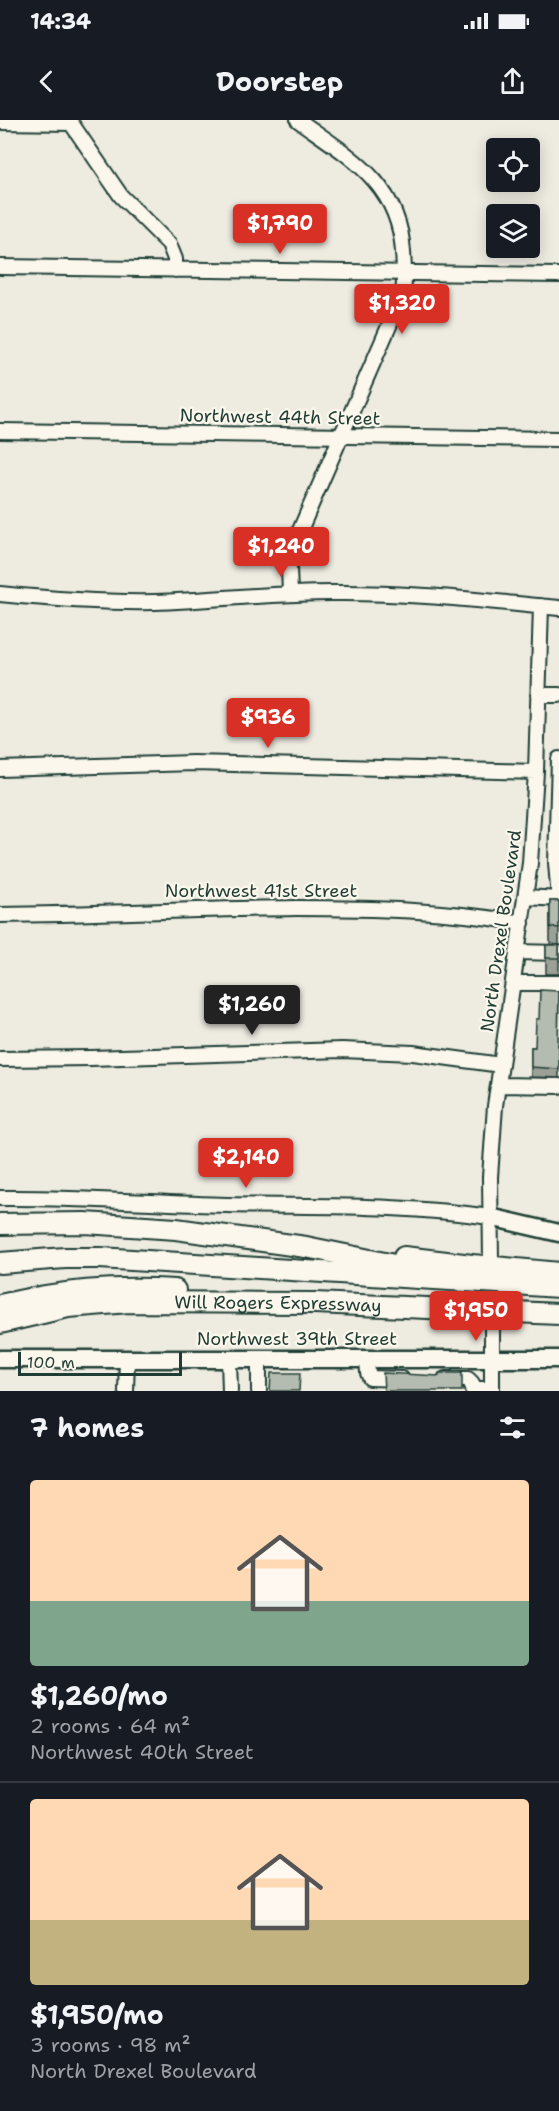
<!DOCTYPE html>
<html lang="en">
<head>
<meta charset="utf-8">
<style>
	body { margin:0; font-family:"Shantell Sans",sans-serif; background:#20242c; color:#f1f3f6; height:100vh; display:flex; flex-direction:column; font-size:22px; white-space:nowrap }
	* { box-sizing:border-box; margin:0 }
	p { font-size:20px; color:#9ea1a6 }
	.icon { flex:none; width:33px; height:33px; fill:none; stroke:currentColor; stroke-width:2; stroke-linecap:round; stroke-linejoin:round }
	.map { position:relative; height:1271px; overflow:hidden }
	.details { display:flex; flex-direction:column; background:#171b24; flex:1 }
	.details>* { flex:none }
	.tools { position:absolute; left:486px; top:18px; display:grid; gap:12px }
	.tools a { display:grid; place-items:center; width:54px; height:54px; border-radius:6px; background:#171b24; box-shadow:0 3px 15px #0003; font-size:30px }
	.scale { position:absolute; left:18px; bottom:15px; width:164px; box-sizing:border-box; padding-left:6px; border:3px solid #1f3d34; border-top:0; font-size:16px; line-height:21px; white-space:nowrap; color:#1f3d34; -webkit-text-stroke:4px #fbf7ec; paint-order:stroke }
	.price { position:absolute; translate:-50% -51px; padding:0 14px; border-radius:6px; background:#d93025; color:#fff; font-size:20px; line-height:39px; filter:drop-shadow(0 2px 3px #0008) }
	.price::after { content:''; position:absolute; left:50%; top:36px; width:18px; height:14px; margin-left:-9px; background:inherit; clip-path:polygon(0 0,100% 0,50% 100%) }
	.price.current { background:#222; color:#fff }
	ul { padding:0; list-style:none }
	li { display:grid; align-content:center; gap:12px; height:318px; padding:0 30px }
	li+li { border-top:2px solid #363941 }
	li span { display:grid; place-items:center; height:186px; border-radius:6px; color:#555 }
	li>.icon { margin-inline-start:auto }
	span .icon { width:108px; height:108px; fill:#fffc; stroke-width:1 }
	li b { font-size:26px }
	h2 { display:flex; justify-content:space-between; align-items:center; height:72px; padding:0 30px; font-size:26px }
	.status { display:flex; justify-content:space-between; align-items:center; height:42px; padding:0 30px; background:#171b24; direction:ltr }
	.status svg { height:16px; fill:currentColor }
	header { display:flex; justify-content:space-between; align-items:center; height:78px; padding:0 30px; background:#171b24; font-size:27px; font-weight:700 }
	.map>svg:first-child { display:block }
</style>
</head>
<body>
<div class="status"><b>14:34</b><svg viewBox="0 0 49 12"><path d="M0 12V9h3v3zM5 12V6h3v6zM10 12V3h3v9zM15 12V0h3v12zM26 1h20v11H26zM47 4h2v5h-2z"/></svg></div>
<header><svg class="icon" aria-label="back" viewBox="0 0 24 24"><path d="M15 5l-7 7 7 7"/></svg>Doorstep<svg class="icon" aria-label="share" viewBox="0 0 24 24"><path d="M12 15V3M7 8l5-5 5 5M5 13v7h14v-7"/></svg></header>
<div class="map">
<svg width="559" height="1271" viewBox="0 0 559 1271">
	<rect width="100%" height="100%" fill="#eeece1"/>
	<filter id="ink" filterUnits="userSpaceOnUse"><feTurbulence type="fractalNoise" baseFrequency=".0167" numOctaves="2"/><feDisplacementMap in="SourceGraphic" scale="12" xChannelSelector="R" yChannelSelector="G"/><feConvolveMatrix kernelMatrix="1 2 1 2 8 2 1 2 1" color-interpolation-filters="sRGB"/></filter>
	<g filter="url(#ink)">
		<g fill="none" stroke-linecap="round" stroke-linejoin="round">
			<path stroke="#c5c9be" stroke-width="14" stroke-dasharray="14 7" stroke-linecap="butt" d="M 491,1154 L 492,1197"/>
			<defs>
				<path id="minor" d="M 69,0 L 121,76 L 169,124 L 175,139 L 175,150
					M 0,2 L 71,3
					M 0,147 L 559,155
					M 0,311 L 559,319
					M 290,473 L 289,448 L 294,424 L 403,174 C 405,160 404,146 403,132 C 399,63 350,37 298,0
					M 0,474 C 51,479 103,483 155,482 C 214,480 273,473 332,473 C 408,472 483,481 559,488
					M 538,575 L 559,575
					M 0,649 L 193,643 L 536,652
					M 526,777 L 559,779
					M 559,779 L 556,743 L 559,639
					M 0,795 C 99,794 197,789 296,788 C 372,788 448,790 522,803
					M 517,832 L 559,833
					M 513,863 L 559,863
					M 0,939 L 91,938 L 342,930 L 413,933 L 501,945
					M 498,965 L 559,966
					M 0,1078 C 76,1077 151,1083 227,1085 C 315,1087 403,1084 490,1097
					M 491,1140 L 490,1057 L 495,986 L 530,743 L 536,652 L 541,486
					M 492,1206 L 492,1271
					M 229,1239 L 230,1271
					M 259,1239 L 259,1271
					M 367,1239 L 368,1253 L 370,1258 L 402,1259
					M 445,1259 L 468,1259 L 472,1263 L 472,1269 L 492,1269
					M 126,1271 L 127,1239"/>
				<path id="major" d="M 490,1097 L 559,1113
					M 0,1239 L 559,1239"/>
				<g id="highway">
					<path d="M 0,1104 L 85,1103 L 176,1109 L 306,1127 L 419,1150"/>
					<path d="M 404,1137 L 472,1145 L 559,1153"/>
					<path d="M 0,1143 L 65,1138 L 100,1138 L 559,1167"/>
					<path d="M 0,1185 C 61,1171 112,1166 175,1170"/>
					<path id="s1" d="M 0,1203 L 68,1187 L 129,1182 L 315,1183 L 559,1194"/>
				</g>
			</defs>
			<use href="#minor" stroke="#1f3d34" stroke-width="18"/>
			<use href="#major" stroke="#1f3d34" stroke-width="21"/>
			<use href="#highway" stroke="#1f3d34" stroke-width="24"/>
			<use href="#minor" stroke="#fbf7ec" stroke-width="14"/>
			<use href="#major" stroke="#fbf7ec" stroke-width="16"/>
			<use href="#highway" stroke="#fbf7ec" stroke-width="20"/>
		</g>
		<path fill="#9ba197" stroke="#1f3d34" stroke-width="1.5" d="M 550,781 L 559,781 L 559,825 L 550,824 Z
			M 546,825 L 559,825 L 559,854 L 546,854 Z
			M 559,871 L 558,926 L 559,926 L 559,958 L 531,957 L 531,927 L 535,927 Z"/>
		<path fill="#b4bbb0" stroke="#1f3d34" stroke-width="1.5" d="M 550,781 L 559,781 L 559,808 L 550,807 Z
			M 546,825 L 559,825 L 559,838 L 546,838 Z
			M 540,870 L 559,871 L 558,926 L 559,926 L 559,949 L 531,947 L 531,927 L 535,927 L 536,899 L 539,899 Z
			M 271,1253 L 300,1253 L 299,1271 L 270,1271 Z
			M 383,1253 L 439,1256 L 439,1253 L 462,1253 L 462,1271 L 384,1271 Z"/>
	</g>
	<g text-anchor="middle" dominant-baseline="central" stroke-width="4.5" stroke-linejoin="round" paint-order="stroke">
		<g font-size="18" fill="#1f3d34" stroke="#fbf7ec">
			<text transform="translate(280 297) rotate(1)">Northwest 44th Street</text>
			<text x="261" y="771">Northwest 41st Street</text>
			<text transform="translate(501 811) rotate(-82)">North Drexel Boulevard</text>
			<text stroke="none"><textPath href="#s1" startOffset="280">Will Rogers Expressway</textPath></text>
			<text x="297" y="1219">Northwest 39th Street</text>
		</g>
	</g>
</svg>
<div class="tools">
<a><svg class="icon" aria-label="locate" viewBox="0 0 24 24"><circle cx="12" cy="12" r="6"/><path d="M12 2v4M12 18v4M2 12h4M18 12h4"/></svg></a>
<a><svg class="icon" aria-label="layers" viewBox="0 0 24 24"><path d="M12 4l9 5-9 5-9-5zM3 14l9 5 9-5"/></svg></a>
</div>
<div class="scale">100 m</div>
<b class="price" style="left:280px;top:135px">$1,790</b>
<b class="price" style="left:402px;top:215px">$1,320</b>
<b class="price" style="left:281px;top:458px">$1,240</b>
<b class="price" style="left:268px;top:629px">$936</b>
<b class="price current" style="left:252px;top:916px">$1,260</b>
<b class="price" style="left:246px;top:1069px">$2,140</b>
<b class="price" style="left:476px;top:1222px">$1,950</b>
</div>
<section class="details">
<h2>7 homes<svg class="icon" aria-label="filters" viewBox="0 0 24 24"><path d="M4 7h16M4 17h16"/><circle cx="9" cy="7" r="2"/><circle cx="15" cy="17" r="2"/></svg></h2>
<ul>
<li><span style="background:linear-gradient(#ffd9b3 65%,#7fa58c 0)"><svg class="icon" aria-label="home" viewBox="0 0 24 24"><path d="M3 11l9-7 9 7M6 9v11h12V9"/></svg></span><div><b>$1,260/mo</b><p>2 rooms · 64 m²</p><p>Northwest 40th Street</p></div></li>
<li><span style="background:linear-gradient(#ffd9b3 65%,#c2b280 0)"><svg class="icon" aria-label="home" viewBox="0 0 24 24"><path d="M3 11l9-7 9 7M6 9v11h12V9"/></svg></span><div><b>$1,950/mo</b><p>3 rooms · 98 m²</p><p>North Drexel Boulevard</p></div></li>
</ul>
</section>
</body>
</html>
